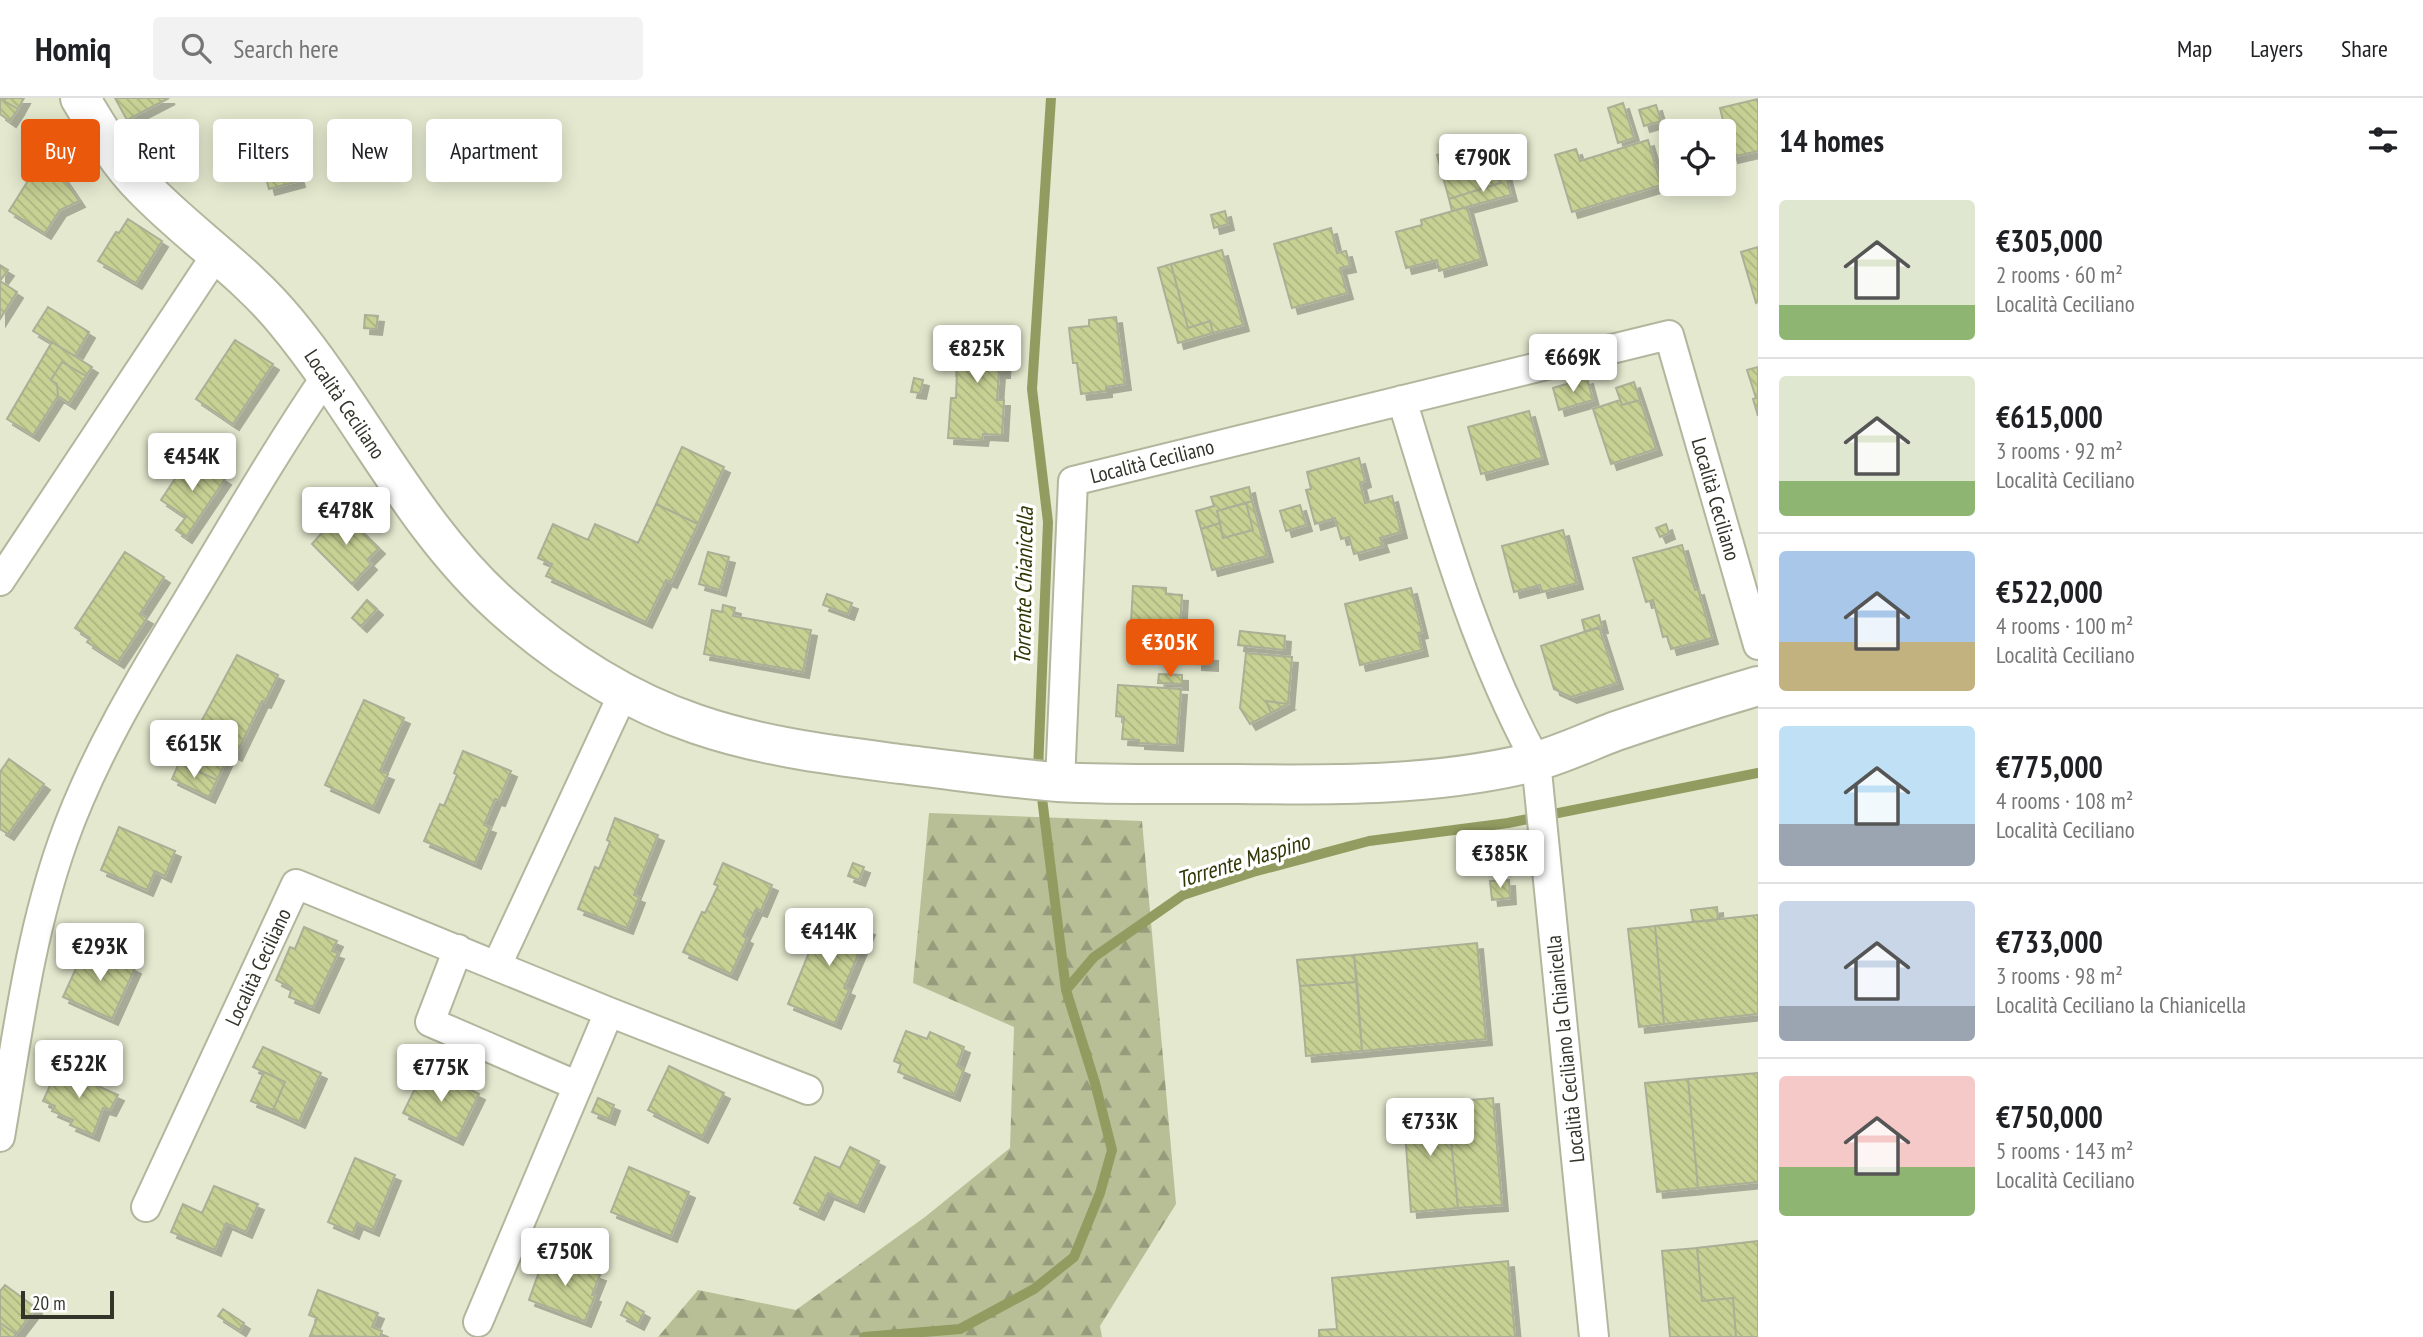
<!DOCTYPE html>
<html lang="en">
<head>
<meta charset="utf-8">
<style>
	body { margin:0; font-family:"PT Sans Narrow",sans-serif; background:#f2f2f2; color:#202124; height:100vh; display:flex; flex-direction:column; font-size:26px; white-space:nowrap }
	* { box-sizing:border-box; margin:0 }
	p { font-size:23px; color:#757577 }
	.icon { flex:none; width:38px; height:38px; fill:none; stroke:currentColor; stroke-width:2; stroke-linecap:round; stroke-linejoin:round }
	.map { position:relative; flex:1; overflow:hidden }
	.side { display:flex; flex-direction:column; background:#fff; width:665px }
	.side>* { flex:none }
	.guide { position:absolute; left:21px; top:21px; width:665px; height:63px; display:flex; gap:14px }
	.buttons { position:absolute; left:1659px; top:21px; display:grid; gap:14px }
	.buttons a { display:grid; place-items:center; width:77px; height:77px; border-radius:7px; background:#fff; box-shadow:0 4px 18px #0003; font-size:35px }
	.scale { position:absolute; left:21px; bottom:18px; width:93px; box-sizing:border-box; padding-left:7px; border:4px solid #33352a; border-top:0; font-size:19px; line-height:24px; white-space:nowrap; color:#33352a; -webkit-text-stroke:5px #fff; paint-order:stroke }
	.price { position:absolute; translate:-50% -60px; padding:0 16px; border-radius:7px; background:#fff; color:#222; font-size:23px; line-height:46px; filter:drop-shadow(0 2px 4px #0008) }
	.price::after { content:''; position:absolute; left:50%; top:42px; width:21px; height:16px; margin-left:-10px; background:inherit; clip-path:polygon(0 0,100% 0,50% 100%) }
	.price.current { background:#ea580c; color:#fff }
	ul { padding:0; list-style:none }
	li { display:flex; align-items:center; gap:21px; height:175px; padding:0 21px }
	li+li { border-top:2px solid #e0e0e0 }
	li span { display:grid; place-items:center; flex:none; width:196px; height:140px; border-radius:7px; color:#555 }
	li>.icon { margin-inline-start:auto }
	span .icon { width:84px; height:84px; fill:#fffc; stroke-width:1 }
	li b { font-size:30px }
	h2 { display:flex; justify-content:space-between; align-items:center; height:84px; padding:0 21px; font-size:30px }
	.tag { padding:0 24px; border-radius:7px; background:#fff; box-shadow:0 4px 18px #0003; font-size:24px; line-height:63px }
	.tag.current { background:#ea580c; color:#fff }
	header { display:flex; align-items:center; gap:42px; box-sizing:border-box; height:98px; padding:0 35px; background:#fff; border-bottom:2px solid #e0e0e0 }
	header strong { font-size:33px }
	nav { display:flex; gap:38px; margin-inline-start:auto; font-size:24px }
	.search { width:490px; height:63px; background:#f2f2f2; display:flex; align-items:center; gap:18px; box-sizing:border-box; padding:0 24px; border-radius:7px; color:#757577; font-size:26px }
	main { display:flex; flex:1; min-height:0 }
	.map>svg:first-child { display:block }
</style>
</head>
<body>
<header>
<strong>Homiq</strong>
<div class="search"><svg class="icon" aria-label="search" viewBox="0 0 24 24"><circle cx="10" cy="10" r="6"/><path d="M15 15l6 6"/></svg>Search here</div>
<nav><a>Map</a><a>Layers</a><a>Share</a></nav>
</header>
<main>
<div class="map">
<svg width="1758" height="1239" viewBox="0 0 1758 1239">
	<defs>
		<pattern id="forest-firs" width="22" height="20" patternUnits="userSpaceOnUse" patternTransform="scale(1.75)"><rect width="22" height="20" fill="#b8bf96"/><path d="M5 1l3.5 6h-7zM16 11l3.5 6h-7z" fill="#969c7b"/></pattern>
		<pattern id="building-back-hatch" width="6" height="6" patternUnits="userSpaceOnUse" patternTransform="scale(1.75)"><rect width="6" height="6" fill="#c7d194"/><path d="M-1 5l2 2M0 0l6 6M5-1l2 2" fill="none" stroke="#abb480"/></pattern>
		<filter id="shadow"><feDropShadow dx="6" dy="6" stdDeviation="0" flood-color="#0004"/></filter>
	</defs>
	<rect width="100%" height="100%" fill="#e3e8ce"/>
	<path fill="url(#forest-firs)" d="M 929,715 L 1142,723 L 1176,1106 L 1100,1228 L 1102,1239 L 658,1239 L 698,1192 L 796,1212 L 925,1119 L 1010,1050 L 1014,929 L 913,885 Z"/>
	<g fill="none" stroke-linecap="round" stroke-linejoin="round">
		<path stroke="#939c60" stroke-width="10" d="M 1038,673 L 1048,424 L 1032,291 L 1051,0
			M 1066,892 L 1094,859 L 1183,797 L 1253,774 L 1369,743 L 1508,725 L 1758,675
			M 864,1239 L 960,1231 L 1034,1191 L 1074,1159 L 1100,1095 L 1112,1052 L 1095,985 L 1066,892 L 1041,692"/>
	</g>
	<path fill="url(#building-back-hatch)" stroke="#aaaf96" stroke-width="2" filter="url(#shadow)" d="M 0,0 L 6,0 L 4,3 L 18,11 L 10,23 L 0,16 Z
		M 6,0 L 24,0 L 18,11 L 4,3 Z
		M 115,0 L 169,0 L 127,22 Z
		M 1758,1 L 1758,53 L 1732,59 L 1720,10 Z
		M 1623,5 L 1634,40 L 1618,45 L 1608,10 Z
		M 1656,7 L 1661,23 L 1644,28 L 1639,12 Z
		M 1648,42 L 1661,87 L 1572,114 L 1555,57 L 1576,51 L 1580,63 Z
		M 1488,43 L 1500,85 L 1449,101 L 1437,57 Z
		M 289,47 L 299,83 L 269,91 L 259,55 Z
		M 50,60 L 79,103 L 60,112 L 45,135 L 9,113 L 38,67 Z
		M 1504,70 L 1511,97 L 1452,113 L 1449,101 L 1500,85 L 1496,72 Z
		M 1467,109 L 1481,161 L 1439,173 L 1437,162 L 1406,170 L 1396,134 L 1422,127 L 1421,122 Z
		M 1225,113 L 1228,126 L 1214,130 L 1211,117 Z
		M 128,121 L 162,143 L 136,185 L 98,163 L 116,134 L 119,135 Z
		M 1331,130 L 1337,155 L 1346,153 L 1350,168 L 1340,170 L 1347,195 L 1292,210 L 1274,146 Z
		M 1758,149 L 1758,204 L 1756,205 L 1741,154 Z
		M 1222,152 L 1243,227 L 1213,235 L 1210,223 L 1188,230 L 1171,166 Z
		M 1171,166 L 1188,230 L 1210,223 L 1213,235 L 1178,245 L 1158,170 Z
		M 0,167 L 8,172 L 0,183 L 17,194 L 0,221 Z
		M 48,209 L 89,234 L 75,258 L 33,233 Z
		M 365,217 L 378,218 L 376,231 L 364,230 Z
		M 1116,219 L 1125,286 L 1106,289 L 1106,293 L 1081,296 L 1077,265 L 1073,265 L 1069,230 L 1089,228 L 1089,222 Z
		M 970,232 L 1006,234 L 1004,274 L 999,274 L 997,302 L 1004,302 L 1002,337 L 983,336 L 982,342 L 948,340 L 951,300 L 956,300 L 957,272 L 950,272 L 952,237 L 970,238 Z
		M 235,242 L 273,266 L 233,326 L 196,301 Z
		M 52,244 L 92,269 L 86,278 L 62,264 L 51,282 L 57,286 L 58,298 L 33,337 L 7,321 Z
		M 62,264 L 86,278 L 69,305 L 58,298 L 57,286 L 51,282 Z
		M 1758,269 L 1758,318 L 1753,301 L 1756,300 L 1747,272 Z
		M 914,280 L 923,282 L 920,295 L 911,294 Z
		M 1587,280 L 1593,302 L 1559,312 L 1553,290 Z
		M 1634,284 L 1640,302 L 1622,307 L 1616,290 Z
		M 1620,302 L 1622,307 L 1640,302 L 1656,351 L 1611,366 L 1593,311 Z
		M 1529,313 L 1542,360 L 1481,376 L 1468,329 Z
		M 204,337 L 229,352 L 221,367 L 203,357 L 207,351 L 198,346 Z
		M 682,349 L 724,369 L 698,426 L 656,406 Z
		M 190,358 L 225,381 L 186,439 L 176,432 L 186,419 L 161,402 Z
		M 1359,360 L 1365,383 L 1360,385 L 1365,405 L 1392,398 L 1401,434 L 1380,440 L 1383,448 L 1354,456 L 1349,439 L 1341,441 L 1335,420 L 1315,426 L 1306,392 L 1311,391 L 1307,374 Z
		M 1249,389 L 1252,403 L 1217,413 L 1220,425 L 1201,431 L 1196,413 L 1214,408 L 1211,399 Z
		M 1252,403 L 1267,458 L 1212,472 L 1201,431 L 1220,425 L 1223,440 L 1253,432 L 1246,405 Z
		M 1246,405 L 1253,432 L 1223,440 L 1217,413 Z
		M 656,406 L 698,426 L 671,484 L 666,482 L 646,524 L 546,478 L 552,466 L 538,460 L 553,426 L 588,442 L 595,426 L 638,445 Z
		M 1300,407 L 1306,427 L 1286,433 L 1280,413 Z
		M 341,413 L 379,450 L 367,462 L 371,466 L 352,486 L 312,446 Z
		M 1666,426 L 1669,435 L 1660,439 L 1656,430 Z
		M 1563,432 L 1577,485 L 1542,494 L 1540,487 L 1514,494 L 1502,448 Z
		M 1682,447 L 1695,492 L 1698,491 L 1712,540 L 1671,551 L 1667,538 L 1663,539 L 1653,502 L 1646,504 L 1633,460 Z
		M 125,454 L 164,479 L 140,516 L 147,520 L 118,564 L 87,544 L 90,540 L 75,530 Z
		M 708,454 L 729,459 L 720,492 L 699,486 Z
		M 1133,488 L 1166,490 L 1166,496 L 1182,497 L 1179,546 L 1130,543 Z
		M 1411,490 L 1422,534 L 1418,535 L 1422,552 L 1360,567 L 1345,506 Z
		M 827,496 L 852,505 L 848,516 L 823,507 Z
		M 367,502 L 377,511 L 361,528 L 352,520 Z
		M 723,507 L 735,510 L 733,518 L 811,532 L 803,574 L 704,556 L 712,512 L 722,514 Z
		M 1599,517 L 1602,529 L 1585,534 L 1582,522 Z
		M 1599,529 L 1617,585 L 1571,599 L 1554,591 L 1541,548 Z
		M 1240,533 L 1285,538 L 1284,552 L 1238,547 Z
		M 1246,555 L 1292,559 L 1288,606 L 1266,603 L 1271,615 L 1250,626 L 1240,610 Z
		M 1196,556 L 1212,557 L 1212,567 L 1196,566 Z
		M 237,557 L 278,577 L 265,604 L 262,603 L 236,657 L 230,654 L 217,682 L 179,665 Z
		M 1159,576 L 1182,577 L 1182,586 L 1158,585 Z
		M 1118,587 L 1181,591 L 1177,647 L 1139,645 L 1139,642 L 1122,641 L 1124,619 L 1116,618 Z
		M 364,602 L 404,620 L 380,673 L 388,676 L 373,709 L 325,687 Z
		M 1266,603 L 1288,606 L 1271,615 Z
		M 463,653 L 511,673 L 499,702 L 495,701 L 484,727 L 490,729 L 475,765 L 424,743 L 440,706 L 444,708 L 457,677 L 454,675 Z
		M 9,661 L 44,686 L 8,736 L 0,731 L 0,674 Z
		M 179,665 L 217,682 L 209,699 L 172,681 Z
		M 615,720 L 658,737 L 634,797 L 639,799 L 627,830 L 578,811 L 595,769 L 599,771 L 610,744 L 607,742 Z
		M 119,729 L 175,753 L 165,778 L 155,773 L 147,792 L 101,772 Z
		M 723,765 L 772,787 L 761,813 L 756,811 L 743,838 L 747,840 L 731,876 L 683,854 L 702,814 L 705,815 L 718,788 L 714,786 Z
		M 853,765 L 864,769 L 859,782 L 848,778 Z
		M 1509,782 L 1510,800 L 1492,802 L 1490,783 Z
		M 1717,809 L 1718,822 L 1693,824 L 1691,812 Z
		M 826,813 L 869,831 L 844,890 L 849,892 L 835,925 L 788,906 Z
		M 1758,817 L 1758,916 L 1664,926 L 1655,828 Z
		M 1655,828 L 1664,926 L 1639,929 L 1628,831 Z
		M 304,829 L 337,843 L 332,853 L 338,855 L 313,909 L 289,899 L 292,890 L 276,882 L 290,849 L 295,851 Z
		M 1477,845 L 1486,941 L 1362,953 L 1354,857 Z
		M 91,850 L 135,870 L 112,921 L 63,899 L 77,868 L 82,870 Z
		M 1354,857 L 1357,884 L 1300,888 L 1297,862 Z
		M 1357,884 L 1362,953 L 1306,958 L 1300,888 Z
		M 906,933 L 927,941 L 930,934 L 964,949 L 957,968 L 964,971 L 954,997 L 898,974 L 901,966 L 894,963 Z
		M 263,949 L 321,975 L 299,1024 L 273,1012 L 285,984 L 253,969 Z
		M 669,968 L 724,995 L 702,1039 L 648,1012 Z
		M 58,970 L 118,997 L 110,1012 L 103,1010 L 93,1037 L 70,1027 L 73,1022 L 52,1013 L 55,1008 L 43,1003 Z
		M 425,970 L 479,996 L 457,1041 L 403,1015 Z
		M 264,974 L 285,984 L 273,1012 L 251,1003 Z
		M 1758,975 L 1758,1084 L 1698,1090 L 1688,981 Z
		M 1688,981 L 1698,1090 L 1657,1094 L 1645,985 Z
		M 598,1000 L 614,1007 L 609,1021 L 592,1014 Z
		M 1493,1000 L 1502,1107 L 1458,1110 L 1447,1004 Z
		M 1447,1004 L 1458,1110 L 1411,1114 L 1403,1008 Z
		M 850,1049 L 879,1063 L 858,1108 L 828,1095 L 818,1116 L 794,1105 L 815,1059 L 840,1070 Z
		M 355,1060 L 395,1077 L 373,1132 L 357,1125 L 353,1135 L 328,1124 Z
		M 629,1069 L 689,1094 L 671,1138 L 611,1114 Z
		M 214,1088 L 258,1106 L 246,1134 L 226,1125 L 215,1152 L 171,1134 L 183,1106 L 202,1115 Z
		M 1758,1143 L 1758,1239 L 1736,1239 L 1733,1200 L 1702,1203 L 1697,1150 Z
		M 1697,1150 L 1702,1203 L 1733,1200 L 1736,1239 L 1670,1239 L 1662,1153 Z
		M 545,1157 L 600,1177 L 592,1197 L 595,1198 L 585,1223 L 529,1202 Z
		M 1508,1163 L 1515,1239 L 1319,1239 L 1319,1232 L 1337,1231 L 1332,1180 Z
		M 5,1187 L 36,1210 L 16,1236 L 0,1225 L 0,1193 Z
		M 318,1192 L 378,1215 L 372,1229 L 382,1233 L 380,1239 L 310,1238 L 317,1220 L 309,1217 Z
		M 627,1204 L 644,1214 L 638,1226 L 621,1217 Z
		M 223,1211 L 244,1225 L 240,1232 L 218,1218 Z
		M 0,1225 L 16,1236 L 14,1239 L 0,1239 Z"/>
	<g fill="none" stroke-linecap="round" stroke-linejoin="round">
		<defs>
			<path id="street" d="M 1402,302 C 1440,425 1474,549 1536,663 L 1594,1239
				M 0,483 L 216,157
				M 1060,684 L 1073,383 L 1669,237 L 1758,547
				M 458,851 L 430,924 L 578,988
				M 497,867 L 623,596
				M 0,1039 C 17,940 29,839 63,743 C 95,653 146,571 195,490 C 238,418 280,346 327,277
				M 146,1109 L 296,786 L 609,914 L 808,992
				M 478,1224 L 609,914"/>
			<path id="secondary" d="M 80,0 C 99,31 117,63 143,89 C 188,136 246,174 287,225 C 362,316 413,429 503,509 C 559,559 625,602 696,626 C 763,649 831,657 900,666 C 953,672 1005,680 1058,684 C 1114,687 1171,686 1227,686 C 1329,687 1432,689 1533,664 C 1561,657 1589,643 1616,633 C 1663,617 1710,602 1758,588"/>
		</defs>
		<use href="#street" stroke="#b2b69d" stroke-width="32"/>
		<use href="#secondary" stroke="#b2b69d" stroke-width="42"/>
		<use href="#street" stroke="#fff" stroke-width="28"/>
		<use href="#secondary" stroke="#fff" stroke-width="38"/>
	</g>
	<g text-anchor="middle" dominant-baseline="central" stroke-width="7" stroke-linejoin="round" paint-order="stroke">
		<g font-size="21" fill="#33352a" stroke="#fff">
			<text transform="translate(345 306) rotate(56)">Località Ceciliano</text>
			<text transform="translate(1152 363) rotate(-14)">Località Ceciliano</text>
			<text transform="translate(1716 401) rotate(74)">Località Ceciliano</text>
			<text transform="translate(258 869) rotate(-65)">Località Ceciliano</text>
			<text transform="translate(1565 951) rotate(-96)">Località Ceciliano la Chianicella</text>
		</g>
		<g font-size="23" font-style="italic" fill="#313605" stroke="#fff">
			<text transform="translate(1023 488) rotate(-89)">Torrente Chianicella</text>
			<text transform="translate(1243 762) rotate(-17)">Torrente Maspino</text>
		</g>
	</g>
</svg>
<div class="buttons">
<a><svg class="icon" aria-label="locate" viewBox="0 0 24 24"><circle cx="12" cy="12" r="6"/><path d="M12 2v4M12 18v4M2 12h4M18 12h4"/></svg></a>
</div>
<div class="scale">20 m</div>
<b class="price" style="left:1483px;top:96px">€790K</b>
<b class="price" style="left:977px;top:287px">€825K</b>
<b class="price" style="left:1573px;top:296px">€669K</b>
<b class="price" style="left:192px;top:395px">€454K</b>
<b class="price" style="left:346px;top:449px">€478K</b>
<b class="price current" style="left:1170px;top:581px">€305K</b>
<b class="price" style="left:194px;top:682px">€615K</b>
<b class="price" style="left:1500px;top:792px">€385K</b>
<b class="price" style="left:829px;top:870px">€414K</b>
<b class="price" style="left:100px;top:885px">€293K</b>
<b class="price" style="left:79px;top:1002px">€522K</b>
<b class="price" style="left:441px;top:1006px">€775K</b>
<b class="price" style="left:1430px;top:1060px">€733K</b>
<b class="price" style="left:565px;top:1190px">€750K</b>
<div class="guide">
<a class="tag current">Buy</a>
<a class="tag">Rent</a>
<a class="tag">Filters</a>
<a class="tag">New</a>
<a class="tag">Apartment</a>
</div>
</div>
<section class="side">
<h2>14 homes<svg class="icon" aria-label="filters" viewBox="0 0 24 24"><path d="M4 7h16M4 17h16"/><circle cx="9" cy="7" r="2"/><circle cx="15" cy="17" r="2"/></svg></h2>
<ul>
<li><span style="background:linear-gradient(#dfe7d0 75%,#8fb573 0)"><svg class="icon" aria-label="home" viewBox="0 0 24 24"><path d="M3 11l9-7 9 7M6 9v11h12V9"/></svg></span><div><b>€305,000</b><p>2 rooms · 60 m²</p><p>Località Ceciliano</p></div></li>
<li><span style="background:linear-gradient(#dfe7d0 75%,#8fb573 0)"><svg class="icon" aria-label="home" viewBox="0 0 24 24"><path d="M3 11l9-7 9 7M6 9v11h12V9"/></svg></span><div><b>€615,000</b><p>3 rooms · 92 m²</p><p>Località Ceciliano</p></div></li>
<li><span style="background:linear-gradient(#a9c7e8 65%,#c2b280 0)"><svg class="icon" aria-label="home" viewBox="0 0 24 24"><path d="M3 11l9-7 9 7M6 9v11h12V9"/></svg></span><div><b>€522,000</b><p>4 rooms · 100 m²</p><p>Località Ceciliano</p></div></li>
<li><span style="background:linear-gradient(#bfe0f5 70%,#9aa5b1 0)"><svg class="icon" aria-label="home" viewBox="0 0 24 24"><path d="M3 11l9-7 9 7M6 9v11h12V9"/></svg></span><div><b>€775,000</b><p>4 rooms · 108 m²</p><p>Località Ceciliano</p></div></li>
<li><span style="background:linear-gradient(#c9d6e8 75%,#9aa5b1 0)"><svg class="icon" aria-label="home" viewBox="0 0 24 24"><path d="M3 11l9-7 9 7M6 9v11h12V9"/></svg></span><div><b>€733,000</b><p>3 rooms · 98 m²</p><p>Località Ceciliano la Chianicella</p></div></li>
<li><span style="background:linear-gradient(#f6c9c9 65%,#8fb573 0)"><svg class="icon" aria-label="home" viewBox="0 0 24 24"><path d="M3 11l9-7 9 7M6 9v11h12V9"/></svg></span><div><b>€750,000</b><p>5 rooms · 143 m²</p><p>Località Ceciliano</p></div></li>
</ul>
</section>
</main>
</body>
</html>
